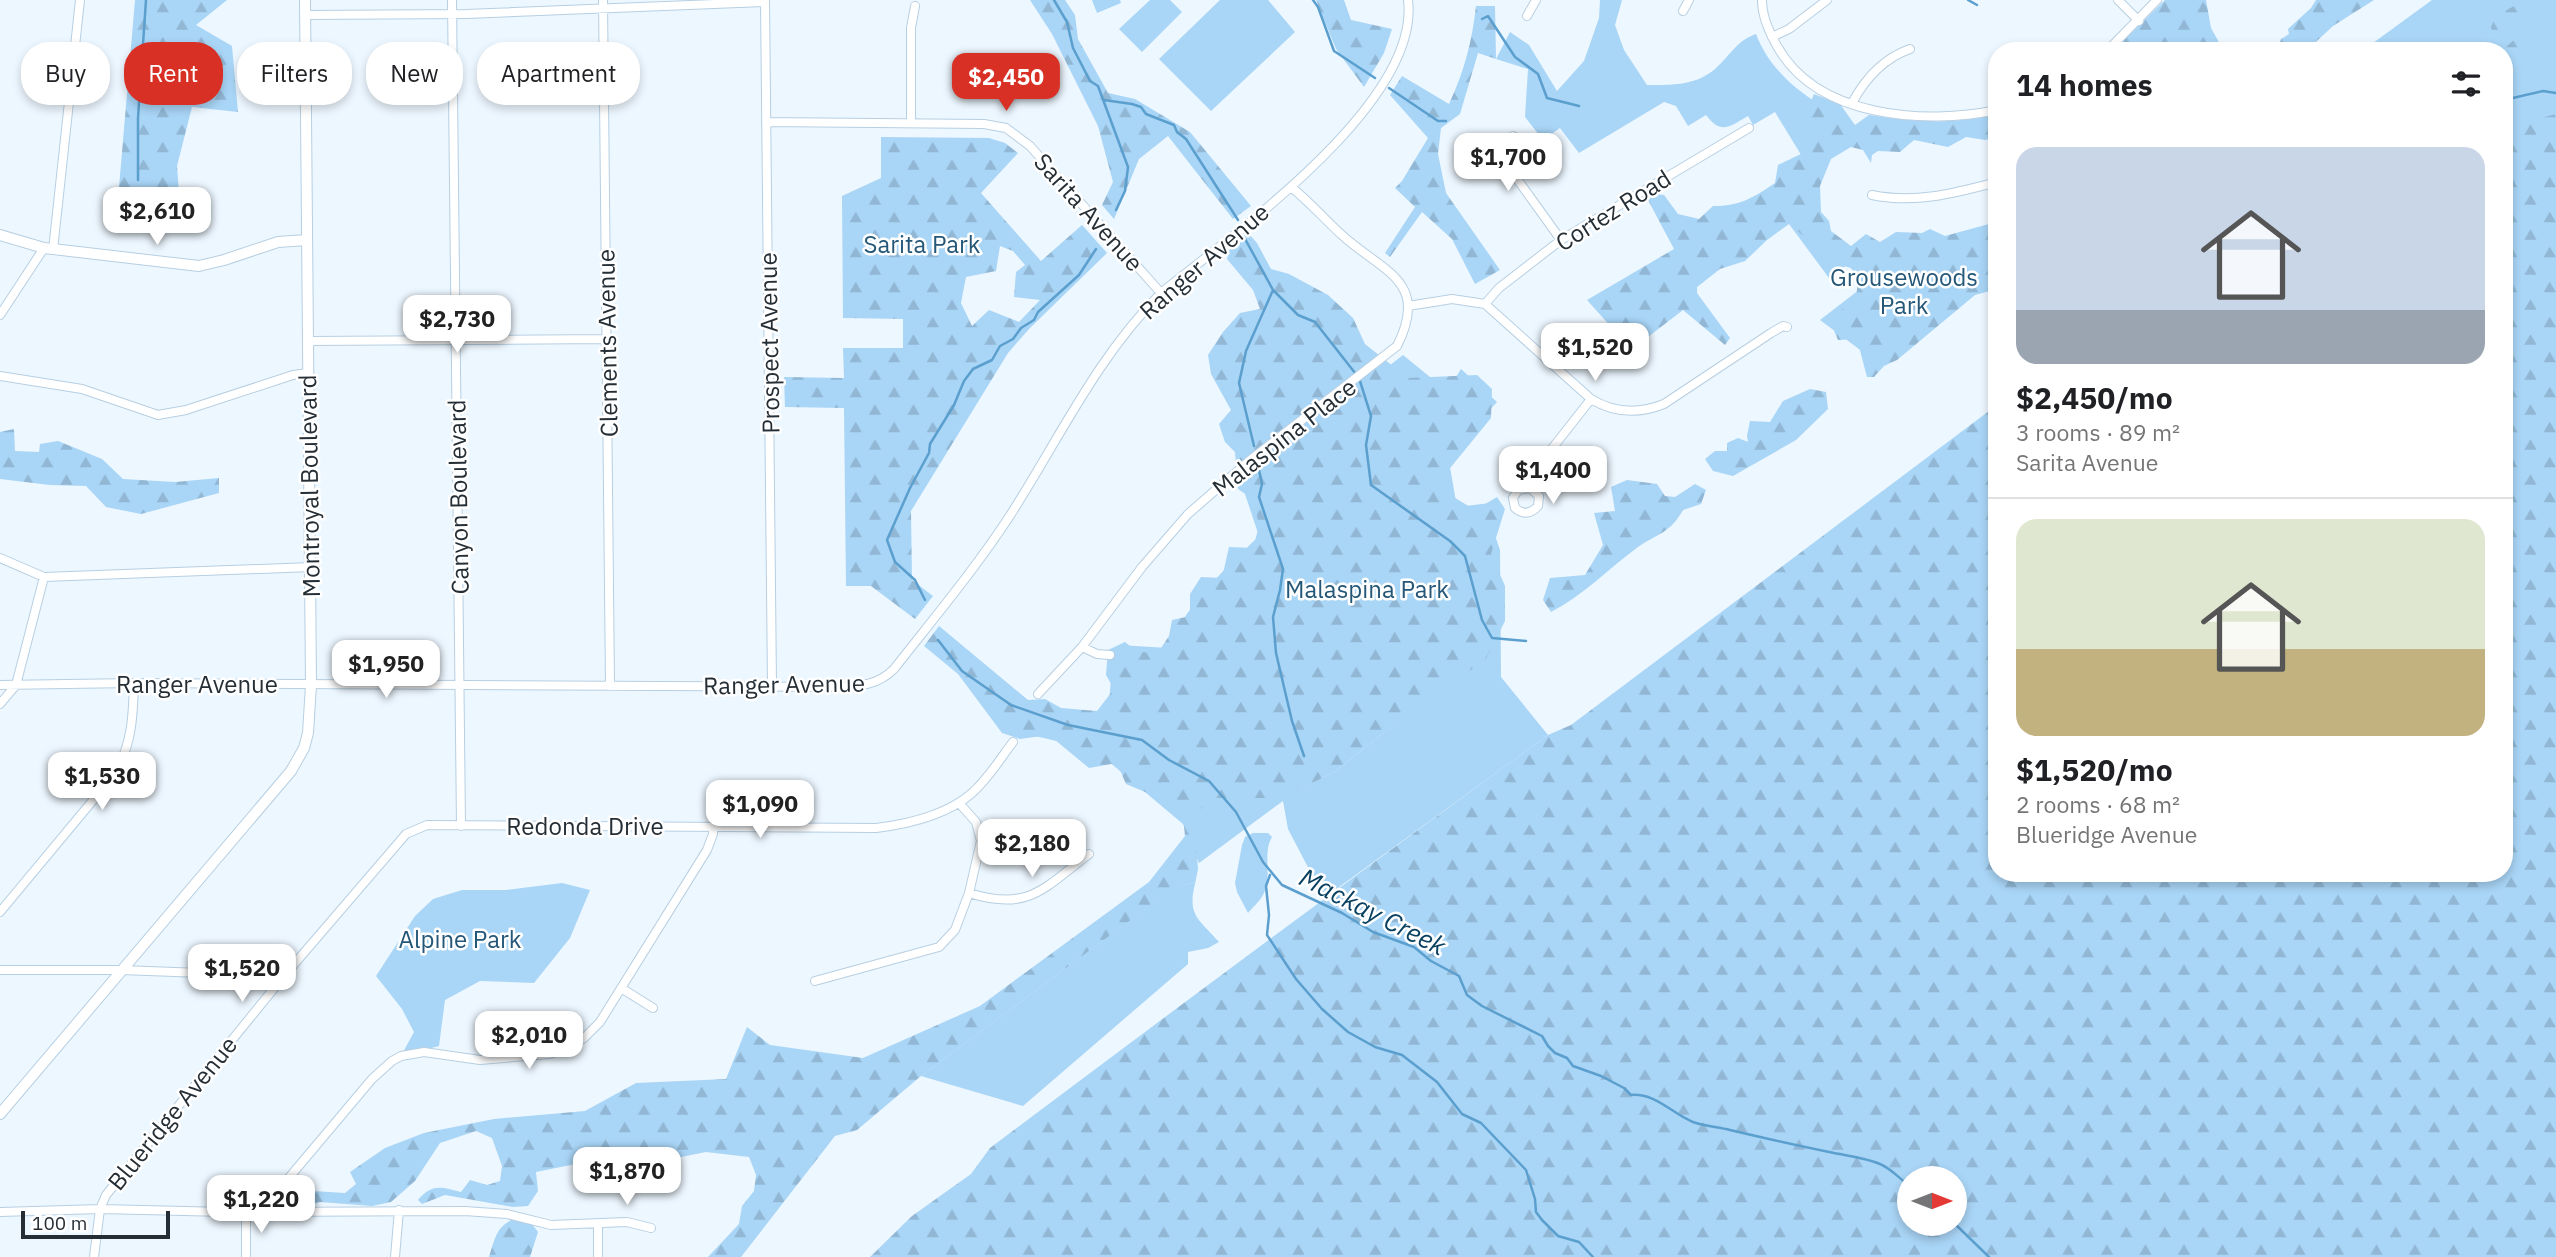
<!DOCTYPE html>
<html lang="en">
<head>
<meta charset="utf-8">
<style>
	body { margin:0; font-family:"IBM Plex Sans",sans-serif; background:#f2f2f2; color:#202124; height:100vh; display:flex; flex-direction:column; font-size:26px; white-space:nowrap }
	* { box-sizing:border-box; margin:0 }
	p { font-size:23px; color:#757577 }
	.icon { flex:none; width:38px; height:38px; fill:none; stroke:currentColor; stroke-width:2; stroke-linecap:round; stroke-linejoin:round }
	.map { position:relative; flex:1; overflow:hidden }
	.sheet { position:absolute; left:1988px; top:42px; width:525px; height:840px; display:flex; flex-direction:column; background:#fff; border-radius:28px; box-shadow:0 4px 10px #0003 }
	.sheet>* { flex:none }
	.hud { position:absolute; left:21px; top:42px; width:665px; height:63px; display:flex; gap:14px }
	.needle { width:46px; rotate:90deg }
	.buttons { position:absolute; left:1897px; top:1166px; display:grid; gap:14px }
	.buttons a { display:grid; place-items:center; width:70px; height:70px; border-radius:50%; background:#fff; box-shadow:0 4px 10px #0003; font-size:35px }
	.scale { position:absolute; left:21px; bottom:18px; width:149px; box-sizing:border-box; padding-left:7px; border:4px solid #252e35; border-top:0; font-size:19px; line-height:24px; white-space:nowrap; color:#252e35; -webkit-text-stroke:5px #fff; paint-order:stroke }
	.price { position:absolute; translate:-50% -60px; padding:0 16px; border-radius:14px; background:#fff; color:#222; font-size:23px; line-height:46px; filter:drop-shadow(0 2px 4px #0008) }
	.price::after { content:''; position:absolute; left:50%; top:42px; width:21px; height:16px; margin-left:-10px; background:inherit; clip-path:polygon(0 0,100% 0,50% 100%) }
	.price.selected { background:#d93025; color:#fff }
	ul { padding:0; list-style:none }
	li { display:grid; align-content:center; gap:14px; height:371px; padding:0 28px }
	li+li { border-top:2px solid #e0e0e0 }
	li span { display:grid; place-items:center; height:217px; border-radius:21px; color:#555 }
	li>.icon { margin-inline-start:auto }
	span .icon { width:126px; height:126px; fill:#fffc; stroke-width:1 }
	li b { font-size:30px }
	h2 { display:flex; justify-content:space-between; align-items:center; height:84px; padding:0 28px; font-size:30px }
	.tag { padding:0 24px; border-radius:28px; background:#fff; box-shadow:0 4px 10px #0003; font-size:24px; line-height:63px }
	.tag.selected { background:#d93025; color:#fff }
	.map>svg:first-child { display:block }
</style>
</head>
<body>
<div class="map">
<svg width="2556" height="1257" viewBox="0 0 2556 1257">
	<defs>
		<pattern id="forest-firs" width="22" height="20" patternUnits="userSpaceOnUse" patternTransform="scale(1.75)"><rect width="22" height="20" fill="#a9d5f6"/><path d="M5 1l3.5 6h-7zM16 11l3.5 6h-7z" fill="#91b7d4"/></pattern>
	</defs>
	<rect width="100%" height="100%" fill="#edf7ff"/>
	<path fill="#a9d5f6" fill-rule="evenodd" d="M 1092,0 L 1120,0 L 1121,3 L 1097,13 Z
		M 1150,0 L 1170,0 L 1182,12 L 1142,52 L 1119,29 Z
		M 1220,0 L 1268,0 L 1295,32 L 1211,111 L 1159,59 Z
		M 1600,0 L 1622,0 L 1615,25 L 1624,50 L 1647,85 C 1671,85 1695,86 1715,69 C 1730,56 1736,41 1756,34 C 1768,65 1791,87 1819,104 L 1808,224 L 1854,252 L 1997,251 L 1875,361 L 1820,320 L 1864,286 L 1848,264 L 1829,278 L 1789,224 L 1803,158 L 1775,112 L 1753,125 L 1748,116 C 1729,127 1721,135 1706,115 L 1688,126 L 1676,106 L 1664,102 L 1579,153 L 1560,128 L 1543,140 L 1525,117 L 1528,69 L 1496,59 L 1510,32 L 1529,45 L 1557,91 L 1584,61 L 1599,18 Z
		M 2432,0 L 2556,0 L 2556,700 L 2504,699 L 2504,51 L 2362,51 Z
		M 1403,355 L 1447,391 L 1461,369 L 1497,402 L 1448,456 L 1457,507 L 1499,502 L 1492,527 L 1500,550 L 1501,677 L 1548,735 L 1324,898 L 1288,829 L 1283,801 L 1199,863 L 1183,824 L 1095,750 L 1035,736 L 1107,725 L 1112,668 L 1119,645 L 1168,648 C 1186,604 1226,568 1259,536 L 1241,482 ZM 1436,693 L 1383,733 L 1336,771 L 1298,790 Z
		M 1253,833 L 1268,833 L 1272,837 C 1262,853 1273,877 1263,895 C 1260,901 1253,907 1248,913 L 1237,892 L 1235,883 L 1242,845 L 1245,837 Z
		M 562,883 L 590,890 L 570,938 L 534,983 L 480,981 L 445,1000 L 439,1046 L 401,1056 L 414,1032 L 402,1009 L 376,976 L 415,916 L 433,899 L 462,890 L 506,890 Z
		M 1189,883 L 1195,884 C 1187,916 1199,919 1219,942 L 1208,948 L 1188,952 L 1188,964 L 1023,1106 L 921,1076 L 1165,894 Z"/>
	<path fill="url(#forest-firs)" fill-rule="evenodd" d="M 135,0 L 227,0 L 196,25 L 232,46 L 238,112 L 192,107 L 177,166 L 180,206 L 118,199 Z
		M 1030,0 L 1065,0 L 1075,15 L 1078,39 L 1108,93 L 1135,99 L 1190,132 L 1251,206 L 1233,219 L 1168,136 L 1139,159 L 1114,219 L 1102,205 L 1113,182 L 1098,126 L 1052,34 Z
		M 1316,0 L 1344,0 L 1351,20 L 1392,29 L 1384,53 L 1364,87 L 1336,49 Z
		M 2165,0 L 2206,0 L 2211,28 L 2220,44 L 2238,49 L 2278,48 L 2278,51 L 2118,51 L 2124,40 Z
		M 2316,0 L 2374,0 L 2333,26 L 2306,51 L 2283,51 L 2279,46 L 2281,39 L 2289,34 L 2288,29 L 2311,8 Z
		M 2525,0 L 2531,0 L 2533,3 L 2518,25 L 2502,35 L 2497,44 L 2486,50 L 2485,45 L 2493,35 L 2491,27 L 2496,16 Z
		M 1476,6 L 1495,6 L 1496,59 L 1478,53 L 1460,114 L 1441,128 L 1438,154 L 1446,193 L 1500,270 L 1475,284 L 1452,239 L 1422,212 L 1390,257 L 1385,253 L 1415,207 L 1395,188 L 1402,181 L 1428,138 L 1390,95 L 1402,76 L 1449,104 C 1464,72 1472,42 1476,6 Z
		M 2536,31 L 2531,39 L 2517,50 L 2504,70 L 2504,51 L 2502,51 C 2512,41 2522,32 2536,31 Z
		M 1814,94 L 1840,104 L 1855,125 L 1869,115 C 1912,122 1954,125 1997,114 L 1997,137 L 1985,140 L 1966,137 L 1948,147 L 1914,140 L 1900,152 L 1878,151 L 1872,155 L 1871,163 L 1863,150 L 1851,147 L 1831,159 L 1820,186 L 1821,212 L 1829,221 L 1831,231 L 1851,246 L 1866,234 L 1880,242 L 1896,232 L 1922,233 L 1930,229 L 1945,236 L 1989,224 L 1997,218 L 1997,284 L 1990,291 L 1975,295 L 1897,360 L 1884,366 L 1874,377 L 1867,377 L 1857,339 L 1838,340 L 1829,319 L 1856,299 L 1859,270 L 1832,263 L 1827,251 C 1810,246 1803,234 1789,224 L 1767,240 L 1745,261 L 1720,269 L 1697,287 L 1697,293 L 1730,338 L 1725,345 L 1683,310 L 1648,337 L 1634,343 L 1621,338 L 1587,300 L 1674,249 L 1648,200 L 1654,194 L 1664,195 L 1678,214 L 1699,219 L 1713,206 C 1740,206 1753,198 1775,183 L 1778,165 L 1805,152 L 1811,130 L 1806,113 Z
		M 2556,114 L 2556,1257 L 870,1257 L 912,1216 L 971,1174 L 990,1148 C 1175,1009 1361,871 1548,735 L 1571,725 L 1997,405 L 1997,873 L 2504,873 L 2504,127 L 2513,133 L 2541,118 ZM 1909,1178 L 1955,1178 L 1955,1223 L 1909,1223 Z
		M 881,137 L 989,138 L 1005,143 L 1018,153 L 981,193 L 1041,261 L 1082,225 L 1107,253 L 1029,329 L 1008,353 L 911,511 L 912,580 L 933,596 L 915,619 L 871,586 L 846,586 L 844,408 L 785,407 L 784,377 L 844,378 L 843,348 L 903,348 L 903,319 L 843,318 L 842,196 L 881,178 ZM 1000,246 L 1013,251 L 1025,265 L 1016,272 L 1014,297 L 1040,300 L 1019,322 L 989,310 L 972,326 L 961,303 L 966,277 L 996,271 Z
		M 1249,234 L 1257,243 L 1271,269 L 1289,274 L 1328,295 L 1353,318 L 1365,344 L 1408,378 L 1477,375 L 1492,389 L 1491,418 L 1442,478 L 1447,493 L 1475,510 L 1497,497 L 1505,509 L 1491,554 L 1505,586 L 1505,621 L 1486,659 L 1383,733 L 1336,771 L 1283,798 L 1215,798 L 1194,814 L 1198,869 L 1195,884 L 1189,883 L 1163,896 L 921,1076 L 857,1130 L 835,1136 L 741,1257 L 708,1257 L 739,1224 L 742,1206 L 754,1191 L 756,1175 L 749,1157 L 706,1152 L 656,1162 L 630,1153 L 536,1172 L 538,1191 L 528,1206 L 513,1207 L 445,1195 L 422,1204 L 418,1200 C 432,1183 442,1187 461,1192 L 470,1180 L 487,1185 L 500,1181 L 502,1166 L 492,1138 L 476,1131 L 440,1143 L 415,1181 L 391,1202 L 372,1206 L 320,1202 L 305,1207 L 287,1199 L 287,1188 L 301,1182 L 313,1191 L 345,1193 L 356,1184 L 350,1172 L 385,1148 L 424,1133 L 494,1119 L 585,1111 L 636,1083 L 726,1079 L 747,1027 L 770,1045 L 863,1058 L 980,1006 L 1149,882 L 1185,836 L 1183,817 L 1162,799 L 1126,784 L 1117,763 L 1089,768 L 1049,735 L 1020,739 L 1002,733 L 958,674 L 924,646 L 939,626 L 1028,700 L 1045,699 L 1061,708 L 1097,711 L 1114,689 L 1106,675 L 1108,650 L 1125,642 L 1136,651 L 1157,654 L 1169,636 L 1172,620 L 1190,616 L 1190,594 L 1201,577 L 1222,578 L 1229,547 L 1253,548 L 1259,526 L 1254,500 L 1238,489 L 1235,452 L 1225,442 L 1219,424 L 1231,410 L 1211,374 L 1208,355 L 1223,332 L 1240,313 L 1260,309 L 1253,290 L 1227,259 C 1231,244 1233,237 1249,234 Z
		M 1810,389 L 1826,392 L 1828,409 L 1796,440 L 1733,476 L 1713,471 L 1705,459 L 1715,451 L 1727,451 L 1727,443 L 1738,438 L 1748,442 L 1747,436 L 1750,421 L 1770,422 L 1783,401 Z
		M 14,429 L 15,451 L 39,452 L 40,444 L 58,441 L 102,459 L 123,479 L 175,482 L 219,478 L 219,493 L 141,514 L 106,507 L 86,486 L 50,485 L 0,479 L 0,432 Z
		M 1627,480 L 1657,484 L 1665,496 L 1675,497 L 1695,484 L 1706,490 L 1701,504 L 1683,510 C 1670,533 1659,533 1638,547 C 1608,569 1584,595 1551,612 L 1543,600 L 1550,578 L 1585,575 L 1603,545 L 1594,513 L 1615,511 L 1611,487 Z
		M 524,1214 L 538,1232 L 530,1257 L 489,1257 C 497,1231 497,1225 524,1214 Z"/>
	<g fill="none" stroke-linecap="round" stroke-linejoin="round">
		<path stroke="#5b9fce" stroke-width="2.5" d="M 1054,0 L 1067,22 L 1073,48 L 1090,81 L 1098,86 L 1128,167 L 1125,191 L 1116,210
			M 1313,0 L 1318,7 L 1334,51 L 1375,78
			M 1968,0 L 1977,5
			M 1482,19 L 1488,16 L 1515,57 L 1538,74 L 1547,98 L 1579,106
			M 1389,88 L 1438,121 L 1446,121
			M 1104,100 L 1132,104 L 1141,107 L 1146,114 L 1174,125 L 1177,132 L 1186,139 L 1238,220
			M 2504,100 L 2543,91 L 2556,93
			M 138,180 L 138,118 L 146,0
			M 1244,237 L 1273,290 L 1298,315 L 1315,322 L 1359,378 L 1371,416 L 1366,445 L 1371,485 L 1450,541 L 1465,556 L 1482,620 L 1492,638 L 1526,641
			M 1254,446 L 1239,383 L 1246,351 L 1273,290
			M 1258,465 L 1262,484 L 1259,497 L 1283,569 L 1280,590 L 1273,617 L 1276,653 L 1292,721 L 1304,756
			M 925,600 L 915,580 L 895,562 L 887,540 L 910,488 L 929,453 L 930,444 L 954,405 L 964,381 L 973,369 L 992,360 L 1000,346 L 1013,339 L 1021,328 L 1034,320 L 1038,312 L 1079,275 L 1096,249
			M 938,640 L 962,671 L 1011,705 L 1068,725 L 1142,740 L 1169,760 L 1209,781 L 1236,812 L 1263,862 L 1282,885 L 1342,913 L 1373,932 L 1414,947 L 1431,961 L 1459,976 L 1467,995 L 1482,1006 L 1542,1036 L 1548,1046 L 1555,1053 L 1567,1058 L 1573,1066 L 1601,1076 L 1624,1088 L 1631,1095 C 1656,1093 1671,1113 1693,1122 C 1704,1126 1718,1127 1730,1130 C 1764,1138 1799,1146 1834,1153 C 1849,1156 1866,1158 1880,1164 C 1888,1167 1904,1181 1909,1187
			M 1270,875 L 1266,886 L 1269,915 L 1267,935 L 1296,979 L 1322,1009 L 1348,1032 L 1375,1047 L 1402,1055 L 1437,1082 L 1462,1114 L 1481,1123 L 1526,1170 L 1535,1199 L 1536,1212 L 1542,1220 L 1558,1236 L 1579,1242 L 1593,1257
			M 1954,1223 L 1989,1257"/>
		<defs>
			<path id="minor" d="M 452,0 L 461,826
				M 603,0 L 610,686
				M 765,0 L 772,686
				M 1762,0 C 1762,16 1769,32 1777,46 C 1817,118 1925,125 1997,110
				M 2118,0 L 2139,21
				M 1683,11 L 1689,0
				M 305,15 L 466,14 L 765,2
				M 1527,16 L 1536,0
				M 1772,37 L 1789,29 L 1827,0
				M 2107,51 L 2157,0
				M 1852,103 C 1865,79 1884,58 1910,49
				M 766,122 L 984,124 L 1006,128 L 1030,146 L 1161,293
				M 911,123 L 911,28 L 915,6
				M 1513,136 L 1508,149 L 1512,172 L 1561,240
				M 1872,195 C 1915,204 1955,193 1997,182
				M 53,250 L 80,0
				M 1485,304 L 1499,288 L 1561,240 L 1749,128
				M 1408,306 L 1452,299 L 1485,304 L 1591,399 C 1614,413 1639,414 1664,404 L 1771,333 L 1783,326 L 1787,327
				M 0,315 L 44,248
				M 308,341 L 607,339
				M 0,376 L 82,389 L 158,415 L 186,410 L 293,375 L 308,373
				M 1530,488 L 1518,490 L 1513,498 L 1515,508 C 1523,515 1531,514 1538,506 L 1539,496 L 1530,488 L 1547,455 L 1591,399
				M 0,558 L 44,577 L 311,567
				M 1082,647 L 1097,654 L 1110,655
				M 0,685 L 134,683 L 836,687 C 859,686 877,686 894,669 C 934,618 976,568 1011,514 C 1059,439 1097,357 1161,293 C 1232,235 1421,103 1408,0
				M 1038,694 L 1082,647 L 1142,567 L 1188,514 L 1249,461 L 1397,346 C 1430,281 1383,272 1343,236 C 1325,220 1310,202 1291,187
				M 0,704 L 16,685 L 44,577
				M 969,893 C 1029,912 1044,888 1089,854
				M 0,912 L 114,775 C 132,745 133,717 134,683
				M 0,970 L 121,970 L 284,976
				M 815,981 L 939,947 L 955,930 L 969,893 L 981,841 L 976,822 L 959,803
				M 621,988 L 653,1008
				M 258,1210 L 266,1205 L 372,1079 L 392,1061 L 401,1056 L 424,1052 L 480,1060 L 549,1054 L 563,1050 L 584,1038 L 600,1022 L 707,850 L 713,834 L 713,826
				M 0,1212 L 100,1209 L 226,1212 L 465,1211 L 507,1214 L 551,1225 L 627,1222 L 651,1228
				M 246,1212 L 246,1257
				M 598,1224 L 598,1257
				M 94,1257 L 100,1209 L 106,1195 L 284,976 L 406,834 L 427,825 L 876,828 C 908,824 946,816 972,793 C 988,779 1000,759 1013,742
				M 395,1257 L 399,1210"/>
			<path id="tertiary" d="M 0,235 L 44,248 L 199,266 L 224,260 L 278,242 L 307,240
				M 0,1114 L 291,771 L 304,748 L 308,733 L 311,685 L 305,0"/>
		</defs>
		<use href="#minor" stroke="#b7cfe2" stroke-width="10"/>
		<use href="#tertiary" stroke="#b7cfe2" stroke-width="12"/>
		<use href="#minor" stroke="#fff" stroke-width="8"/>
		<use href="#tertiary" stroke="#fff" stroke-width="10"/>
	</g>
	<g text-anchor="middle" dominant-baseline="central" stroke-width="5" stroke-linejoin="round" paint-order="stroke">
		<g font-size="24" fill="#252e35" stroke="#fff">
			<text transform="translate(1613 210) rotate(-32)">Cortez Road</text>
			<text transform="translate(1089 212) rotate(48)">Sarita Avenue</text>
			<text transform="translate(1204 261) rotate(-41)">Ranger Avenue</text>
			<text transform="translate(607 343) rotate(-91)">Clements Avenue</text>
			<text transform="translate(769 343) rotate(-91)">Prospect Avenue</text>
			<text transform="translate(1284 437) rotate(-38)">Malaspina Place</text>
			<text transform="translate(309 486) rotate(-91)">Montroyal Boulevard</text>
			<text transform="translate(458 497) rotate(-91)">Canyon Boulevard</text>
			<text x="197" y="684">Ranger Avenue</text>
			<text transform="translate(784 684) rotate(-1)">Ranger Avenue</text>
			<text x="585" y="826">Redonda Drive</text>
			<text transform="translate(172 1113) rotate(-51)">Blueridge Avenue</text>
		</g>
		<g font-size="24" fill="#245778" stroke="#fff">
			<text x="922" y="244">Sarita Park</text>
			<text x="1904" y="277">Grousewoods<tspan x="1904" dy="28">Park</tspan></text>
			<text x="1367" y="589">Malaspina Park</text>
			<text x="460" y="939">Alpine Park</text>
		</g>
		<g font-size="26" font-style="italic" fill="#094161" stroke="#fff">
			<text transform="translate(1373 911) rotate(27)">Mackay Creek</text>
		</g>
	</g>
</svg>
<div class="buttons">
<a><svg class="needle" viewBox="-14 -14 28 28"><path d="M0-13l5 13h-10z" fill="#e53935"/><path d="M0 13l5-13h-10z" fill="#757577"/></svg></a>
</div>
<div class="scale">100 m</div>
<b class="price selected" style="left:1006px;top:113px">$2,450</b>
<b class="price" style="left:1508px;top:193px">$1,700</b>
<b class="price" style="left:157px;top:247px">$2,610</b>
<b class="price" style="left:457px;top:355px">$2,730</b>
<b class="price" style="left:1595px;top:383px">$1,520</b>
<b class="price" style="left:1553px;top:506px">$1,400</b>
<b class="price" style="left:386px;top:700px">$1,950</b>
<b class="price" style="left:102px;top:812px">$1,530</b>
<b class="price" style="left:760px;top:840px">$1,090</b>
<b class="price" style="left:1032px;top:879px">$2,180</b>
<b class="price" style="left:242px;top:1004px">$1,520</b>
<b class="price" style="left:529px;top:1071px">$2,010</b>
<b class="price" style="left:627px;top:1207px">$1,870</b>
<b class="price" style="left:261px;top:1235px">$1,220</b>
<div class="hud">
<a class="tag">Buy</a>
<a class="tag selected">Rent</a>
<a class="tag">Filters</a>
<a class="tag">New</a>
<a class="tag">Apartment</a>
</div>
<section class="sheet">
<h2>14 homes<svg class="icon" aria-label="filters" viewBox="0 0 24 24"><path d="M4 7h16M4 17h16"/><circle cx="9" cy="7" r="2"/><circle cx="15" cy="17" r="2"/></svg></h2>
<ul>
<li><span style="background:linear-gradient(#c9d6e8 75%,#9aa5b1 0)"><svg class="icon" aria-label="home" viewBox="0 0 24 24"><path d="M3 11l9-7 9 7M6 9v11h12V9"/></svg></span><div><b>$2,450/mo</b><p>3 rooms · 89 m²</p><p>Sarita Avenue</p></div></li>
<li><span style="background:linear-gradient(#dfe7d0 60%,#c2b280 0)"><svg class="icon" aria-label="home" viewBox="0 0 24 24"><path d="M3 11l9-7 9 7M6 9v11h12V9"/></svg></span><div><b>$1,520/mo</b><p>2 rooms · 68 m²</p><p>Blueridge Avenue</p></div></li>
</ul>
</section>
</div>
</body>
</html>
